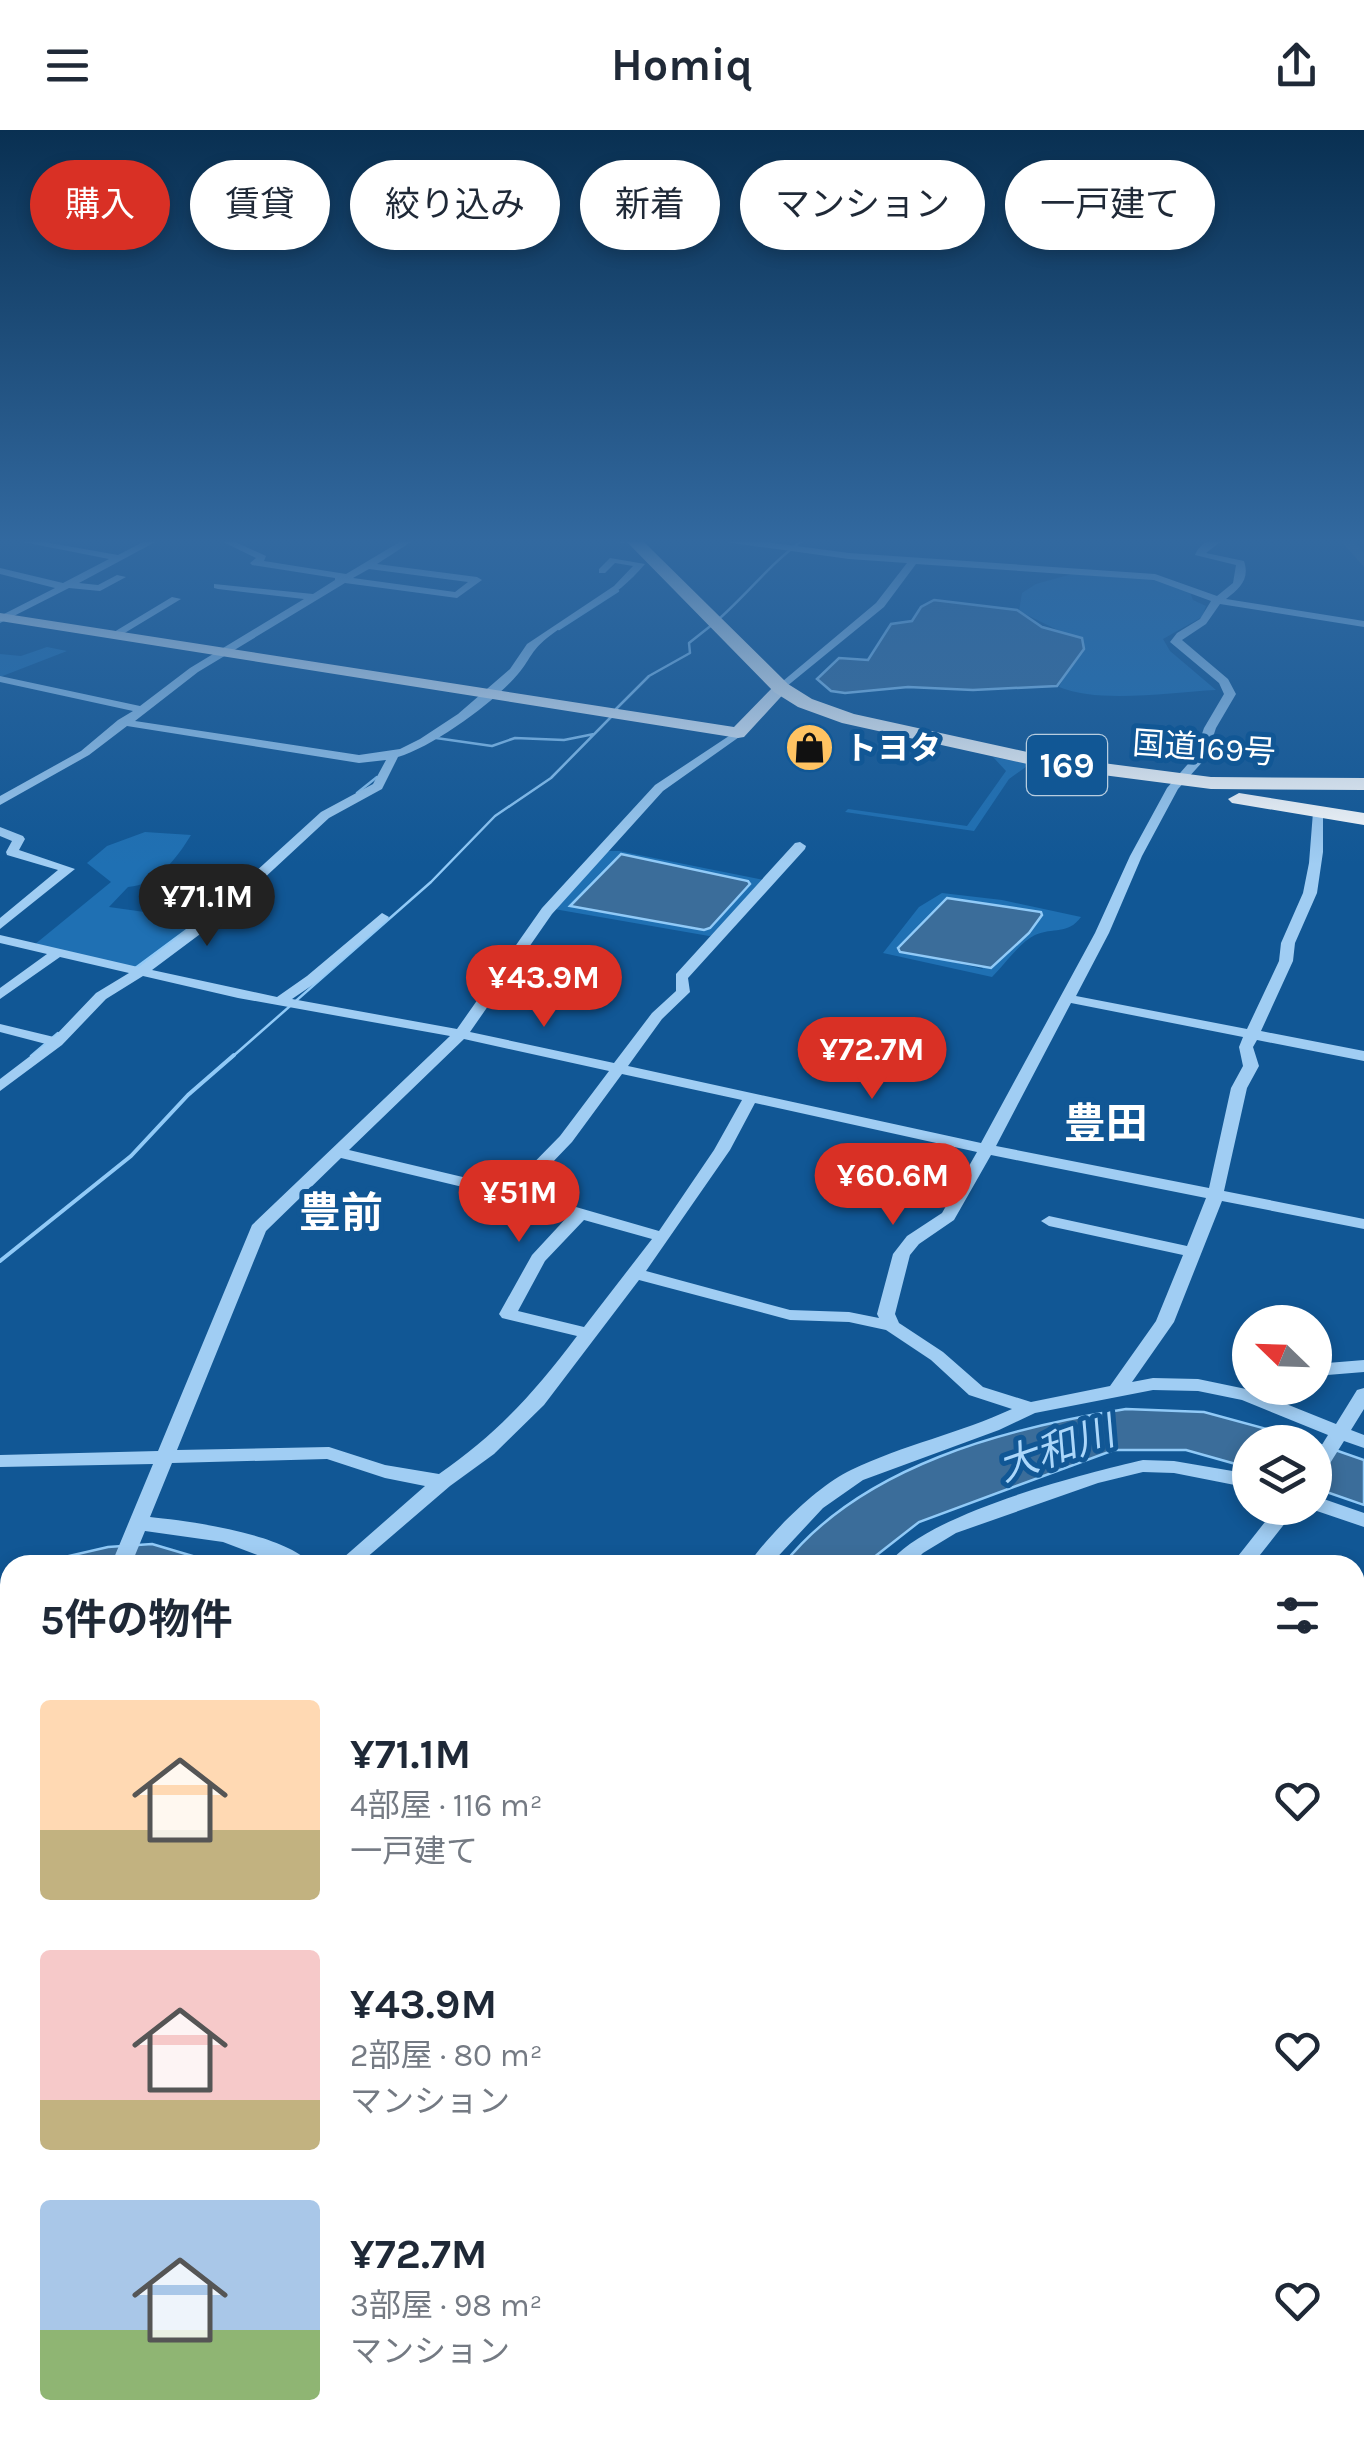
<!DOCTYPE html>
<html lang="ja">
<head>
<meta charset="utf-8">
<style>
	body { margin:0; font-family:Karla,"Noto Sans JP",sans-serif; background:#f2f2f3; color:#1f2937; height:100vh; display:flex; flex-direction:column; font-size:38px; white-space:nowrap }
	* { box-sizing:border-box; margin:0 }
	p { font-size:32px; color:#747a83 }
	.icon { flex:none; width:55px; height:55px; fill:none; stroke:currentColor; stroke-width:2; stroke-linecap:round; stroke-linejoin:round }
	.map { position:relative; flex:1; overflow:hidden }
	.side { position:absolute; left:0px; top:1425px; width:1365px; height:890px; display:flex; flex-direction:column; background:#fff; border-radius:30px 30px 0 0; box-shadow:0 5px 15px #0003 }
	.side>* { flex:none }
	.hud { position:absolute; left:30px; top:30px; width:1305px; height:90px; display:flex; gap:20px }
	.needle { width:65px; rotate:293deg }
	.buttons { position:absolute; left:1232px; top:1175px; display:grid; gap:20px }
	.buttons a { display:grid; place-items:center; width:100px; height:100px; border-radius:50%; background:#fff; box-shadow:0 5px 15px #0003; font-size:50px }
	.price { position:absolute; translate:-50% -85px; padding:0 22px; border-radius:35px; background:#d93025; color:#fff; font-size:32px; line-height:65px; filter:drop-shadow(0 2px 5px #0008) }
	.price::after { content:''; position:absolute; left:50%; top:60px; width:30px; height:22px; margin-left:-15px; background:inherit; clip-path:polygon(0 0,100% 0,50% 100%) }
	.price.current { background:#222; color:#fff }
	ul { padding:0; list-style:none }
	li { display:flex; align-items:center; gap:30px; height:250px; padding:0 40px }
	li span { display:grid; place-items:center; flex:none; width:280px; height:200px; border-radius:10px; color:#555 }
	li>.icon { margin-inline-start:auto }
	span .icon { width:120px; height:120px; fill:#fffc; stroke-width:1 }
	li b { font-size:42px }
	h2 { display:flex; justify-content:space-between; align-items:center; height:120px; padding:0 40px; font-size:42px }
	.tag { padding:0 35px; border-radius:45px; background:#fff; box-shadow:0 5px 15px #0003; font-size:35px; line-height:90px }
	.tag.current { background:#d93025; color:#fff }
	header { display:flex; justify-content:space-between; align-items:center; height:130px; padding:0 40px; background:#fff; font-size:45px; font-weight:700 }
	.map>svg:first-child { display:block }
</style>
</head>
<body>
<header><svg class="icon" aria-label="menu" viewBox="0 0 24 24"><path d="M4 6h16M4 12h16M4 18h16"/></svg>Homiq<svg class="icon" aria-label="share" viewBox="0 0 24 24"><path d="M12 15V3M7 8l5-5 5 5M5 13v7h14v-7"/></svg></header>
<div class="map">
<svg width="1364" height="2315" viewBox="0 0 1364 2315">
	<rect width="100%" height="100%" fill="#115795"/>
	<path fill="#1f70b3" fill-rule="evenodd" d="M 1072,444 L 1155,449 L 1190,462 L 1193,470 L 1206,476 L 1202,487 L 1163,509 L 1170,521 L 1216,560 C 1171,562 1100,574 1059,557 L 1082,512 L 1019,481 L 1022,463 L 1036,454 Z
		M 47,517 L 67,521 L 0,547 L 0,524 L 21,526 Z
		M 993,627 L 1030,634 L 1009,649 L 974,701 L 845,682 L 848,679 L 967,696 L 1006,641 Z
		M 145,702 L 191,705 C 177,728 157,755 128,757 L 109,777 L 166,785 L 159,793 L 192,801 L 140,839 L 34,815 L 111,752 L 87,733 L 107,716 Z
		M 608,721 L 619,721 L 764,750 L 716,805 L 709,806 L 554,779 ZM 621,724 L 748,751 L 750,754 L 710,798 L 704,800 L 571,776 Z
		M 942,763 L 1002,770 L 1081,787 C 1068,805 1053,797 1035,805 C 1020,812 1004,835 992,847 L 883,823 L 919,777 ZM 946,768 L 983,839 L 898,819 Z"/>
	<path fill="#3b6d9a" stroke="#91caf7" stroke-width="2.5" d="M 934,470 L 1017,480 L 1042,497 L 1082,508 L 1084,519 L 1057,556 L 973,560 L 908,557 L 845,563 L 831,561 L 817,549 L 839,528 L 868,530 L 891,494 L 912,491 L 921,477 Z
		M 621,724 L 748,751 L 750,754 L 710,798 L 704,800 L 570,776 Z
		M 947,768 L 1041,782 L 1042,785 L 1029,803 L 991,838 L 900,822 L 898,818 Z
		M 1126,1279 L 1204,1282 L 1314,1312 L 1250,1312 L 1250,1338 L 1186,1320 L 1114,1320 L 919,1392 L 864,1435 L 783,1435 C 861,1336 1006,1298 1126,1279 Z
		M 1315,1313 L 1364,1330 L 1364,1375 L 1315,1358 Z
		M 152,1414 L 223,1435 L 30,1435 L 108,1417 Z"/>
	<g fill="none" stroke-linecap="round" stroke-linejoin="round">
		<path stroke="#91caf7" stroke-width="2.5" d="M 720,488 C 749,462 772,432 803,410
			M 559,499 L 618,461
			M 616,579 L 649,546 L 690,523 L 689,513 L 713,494
			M 436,608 L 492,616 L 515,608 L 564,610 L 594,604
			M 357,663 L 377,647
			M 134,839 L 211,782
			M 31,926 L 58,903
			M 231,928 L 431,752 L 495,686 L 551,648 L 611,587"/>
		<path stroke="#91caf7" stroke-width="4" d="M 0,1131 L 131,1026 L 188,965 L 234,925"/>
		<path stroke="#91caf7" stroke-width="6" d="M 0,1890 L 10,1882"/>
		<path fill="#3b6d9a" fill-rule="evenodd" d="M 1340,410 L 1354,410 L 1364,423 L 1364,437 Z"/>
		<path fill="#a0cdf3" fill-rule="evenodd" d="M 13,410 L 33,410 L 118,425 L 147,410 L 159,410 L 79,453 L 98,455 L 117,445 L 126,447 L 100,461 L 69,458 L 0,493 L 0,486 L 55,458 L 0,444 L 0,438 L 63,453 L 109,429 Z
			M 219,410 L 231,410 L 266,426 L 264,431 L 346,444 L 403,410 L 414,410 L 377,434 L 477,447 L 482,450 L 457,468 L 345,453 L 198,542 L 135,591 L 359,625 L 400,619 L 420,609 L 458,584 L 510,539 L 527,514 L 614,456 L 633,436 L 615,433 L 605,443 L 599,443 L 599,439 L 610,428 L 645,434 C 613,472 583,480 547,508 C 530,522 530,530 518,544 C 495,572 433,617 398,627 L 382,659 L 329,688 L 219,790 L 152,840 L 277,867 L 307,846 L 382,783 L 389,787 L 387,790 L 317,852 L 292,869 L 457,899 L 542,778 L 655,655 L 738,600 L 744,603 L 742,605 L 663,661 L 552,784 L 470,902 L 614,933 L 652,883 L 676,861 L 676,844 L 795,713 L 800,712 L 806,716 L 805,719 L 688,848 L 690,862 L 662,889 L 628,936 L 981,1013 L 1095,803 L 1130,726 L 1167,658 L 1194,627 L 1204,598 L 1224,564 L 1219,553 L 1170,512 L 1177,503 L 1200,489 L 1211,471 L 1154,450 L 916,434 L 884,477 L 781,561 L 775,558 L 777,556 L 876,473 L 907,433 L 849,429 L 732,413 L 727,410 L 751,410 L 849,423 L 1155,444 L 1217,466 L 1233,453 L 1236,435 L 1195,425 C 1201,412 1209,410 1223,410 L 1206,423 L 1244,431 C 1250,449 1240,458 1226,469 L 1364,491 L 1364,497 L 1220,474 L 1206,494 L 1182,510 L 1228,549 L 1236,564 L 1216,598 L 1206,628 L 1178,659 L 1142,726 L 1109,803 L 1076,866 L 1247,899 L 1279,831 L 1281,813 L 1303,763 L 1309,733 L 1313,682 L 1323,679 L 1323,722 L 1317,763 L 1295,813 L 1293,831 L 1261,901 L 1364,921 L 1364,931 L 1257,910 L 1253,917 L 1259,936 L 1247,958 L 1224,1061 L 1364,1089 L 1364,1099 L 1222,1071 L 1174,1192 L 1132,1252 L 1153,1248 L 1198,1249 L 1246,1259 L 1274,1258 L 1272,1262 L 1264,1265 L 1336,1294 L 1357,1260 L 1364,1258 L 1364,1279 L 1351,1300 L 1364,1305 L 1364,1318 L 1344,1311 L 1322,1346 L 1315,1348 L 1315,1326 L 1328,1305 L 1242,1270 L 1198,1261 L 1153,1260 L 1035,1283 L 999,1300 L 863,1350 L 823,1378 L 770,1435 L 748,1435 C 768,1405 818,1355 851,1340 C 903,1315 960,1303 1012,1279 L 969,1265 L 931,1230 L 886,1200 L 849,1192 L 790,1190 L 639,1150 L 544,1275 L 494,1324 L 450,1356 L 358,1435 L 335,1435 L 425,1356 L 385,1348 L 327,1329 L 172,1333 L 150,1387 C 190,1391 286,1404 312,1435 L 284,1435 L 223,1412 L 145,1401 L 131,1435 L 111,1435 L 153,1334 L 0,1337 L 0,1325 L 158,1321 L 252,1095 L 450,906 L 238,868 L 143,846 L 106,869 L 62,915 L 0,961 L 0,949 L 46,914 L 0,902 L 0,894 L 54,907 L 96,863 L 129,843 L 60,827 L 0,869 L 0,858 L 47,824 L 0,813 L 0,805 L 138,837 L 209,784 L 321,682 L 373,654 L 386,630 L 359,633 L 127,596 L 89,625 L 0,675 L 0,666 L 81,621 L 118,590 L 133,581 L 0,552 L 0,546 L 140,576 L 190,538 L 304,469 L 218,459 L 214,458 L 214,454 L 313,464 L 335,450 L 335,448 L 252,435 L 250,433 L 256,428 ZM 369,439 L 468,452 L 455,462 L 353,448 ZM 1071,873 L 1243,907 L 1239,917 L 1243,936 L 1231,958 L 1209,1058 L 996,1016 ZM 464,909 L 609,941 L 560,1006 L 509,1058 L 349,1020 ZM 622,944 L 742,970 L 714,1020 L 659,1101 L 524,1062 L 572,1012 ZM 755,973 L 977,1022 L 942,1083 L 907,1106 L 893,1124 L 877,1184 L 879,1188 L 849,1182 L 790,1180 L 646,1141 L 730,1020 ZM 991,1025 L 1206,1068 L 1187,1116 L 1049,1086 L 1041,1091 L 1049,1096 L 1183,1125 L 1156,1191 L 1110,1256 L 1031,1272 L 983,1257 L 943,1222 L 899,1193 L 895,1184 L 910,1125 L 919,1114 L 954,1090 ZM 341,1028 L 509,1068 L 569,1085 L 532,1125 L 499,1184 L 502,1188 L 577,1206 C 534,1263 498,1303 439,1344 L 385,1335 L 329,1317 L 177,1320 L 266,1101 ZM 584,1090 L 652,1109 L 584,1197 L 518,1181 L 545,1131 Z
			M 605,410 L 629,410 L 624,413 Z
			M 172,467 L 181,469 L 118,507 L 109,505 Z
			M 0,697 L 23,706 L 25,709 L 19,720 L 75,739 L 0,799 L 0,788 L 58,740 L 7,725 L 6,722 L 12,711 L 0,706 Z
			M 1364,1230 L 1364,1242 L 1315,1246 L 1315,1234 Z
			M 1143,1330 L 1174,1331 L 1250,1344 L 1250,1358 L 1174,1343 L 1143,1342 L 1098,1353 L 956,1403 L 923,1423 L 911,1435 L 888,1435 C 922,1385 1082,1344 1143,1330 Z
			M 1315,1366 L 1364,1383 L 1364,1397 L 1308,1378 L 1315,1378 Z
			M 1276,1378 L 1297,1378 L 1252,1435 L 1231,1435 Z
			M 10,1638 L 10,1663 L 0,1668 L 0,1643 Z
			M 1364,1763 L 1364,1783 L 1355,1784 L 1355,1764 Z
			M 10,1858 L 10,1884 L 0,1888 L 0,1862 Z
			M 0,2098 L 10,2102 L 10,2128 L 0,2124 Z
			M 1355,2121 L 1364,2124 L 1364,2150 L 1355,2147 Z
			M 760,2305 L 790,2305 L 788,2315 L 758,2315 Z"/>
		<path fill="#ecf5ff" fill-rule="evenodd" d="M 0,483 L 734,597 L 775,555 L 789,558 L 744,607 L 738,608 L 0,491 Z"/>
		<path fill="#fff" fill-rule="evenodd" d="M 625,410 L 642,410 L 788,554 L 812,569 L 854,584 L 1041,625 L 1211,647 L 1364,648 L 1364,660 L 1211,659 L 1041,637 L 842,593 L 798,577 L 774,562 Z
			M 1239,663 L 1364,683 L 1364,695 L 1232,673 L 1228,669 Z"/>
	</g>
	<linearGradient id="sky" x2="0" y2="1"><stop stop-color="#093052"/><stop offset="0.56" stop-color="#3269a0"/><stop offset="1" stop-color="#3269a0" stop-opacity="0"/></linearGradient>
	<rect width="1364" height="734" fill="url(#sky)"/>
	<defs>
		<symbol id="shop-disc" viewBox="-11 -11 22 22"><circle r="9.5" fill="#ffc362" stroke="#115795"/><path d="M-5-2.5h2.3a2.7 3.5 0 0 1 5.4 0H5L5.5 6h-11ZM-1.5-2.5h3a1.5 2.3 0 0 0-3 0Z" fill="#111"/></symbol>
	</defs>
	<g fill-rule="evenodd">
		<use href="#shop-disc" x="782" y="590" width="55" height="55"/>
	</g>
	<g text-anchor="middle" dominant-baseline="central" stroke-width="10" stroke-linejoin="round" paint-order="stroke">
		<g font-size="32" font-weight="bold" fill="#fff" stroke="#115795" text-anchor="start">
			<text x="845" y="618">トヨタ</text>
		</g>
		<g font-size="32" fill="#fff" stroke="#115795">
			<text transform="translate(1204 618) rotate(4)">国道169号</text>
		</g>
		<rect fill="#115795" stroke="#b8cddf" stroke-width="2.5" x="1027" y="605" width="80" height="60" rx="8"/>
		<g font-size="35" font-weight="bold" fill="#fff">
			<text x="1067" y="635">169</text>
		</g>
		<g font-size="40" font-style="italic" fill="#acd7fa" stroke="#115795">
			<text transform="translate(1056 1319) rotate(-19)">大和川</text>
		</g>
		<g font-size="42" font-weight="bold" fill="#fff" stroke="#115795">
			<text x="1106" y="994">豊田</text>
			<text x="341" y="1083">豊前</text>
		</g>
	</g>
</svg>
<div class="buttons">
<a><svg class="needle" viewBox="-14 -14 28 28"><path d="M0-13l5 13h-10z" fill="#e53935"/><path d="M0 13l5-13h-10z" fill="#747a83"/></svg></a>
<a><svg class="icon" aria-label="layers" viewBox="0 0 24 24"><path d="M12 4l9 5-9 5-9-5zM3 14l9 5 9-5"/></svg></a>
</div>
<b class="price current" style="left:207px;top:819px">¥71.1M</b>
<b class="price" style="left:544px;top:900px">¥43.9M</b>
<b class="price" style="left:872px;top:972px">¥72.7M</b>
<b class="price" style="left:893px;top:1098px">¥60.6M</b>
<b class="price" style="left:519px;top:1115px">¥51M</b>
<div class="hud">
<a class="tag current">購入</a>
<a class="tag">賃貸</a>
<a class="tag">絞り込み</a>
<a class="tag">新着</a>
<a class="tag">マンション</a>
<a class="tag">一戸建て</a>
</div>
<section class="side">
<h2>5件の物件<svg class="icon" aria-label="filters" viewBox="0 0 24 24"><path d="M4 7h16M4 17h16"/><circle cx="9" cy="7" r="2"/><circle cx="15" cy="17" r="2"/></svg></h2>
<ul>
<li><span style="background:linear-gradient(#ffd9b3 65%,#c2b280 0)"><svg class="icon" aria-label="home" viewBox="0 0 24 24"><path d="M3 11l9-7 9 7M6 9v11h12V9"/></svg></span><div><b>¥71.1M</b><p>4部屋 · 116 m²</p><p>一戸建て</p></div><svg class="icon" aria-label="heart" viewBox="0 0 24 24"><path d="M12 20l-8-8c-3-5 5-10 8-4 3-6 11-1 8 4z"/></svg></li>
<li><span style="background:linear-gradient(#f6c9c9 75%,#c2b280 0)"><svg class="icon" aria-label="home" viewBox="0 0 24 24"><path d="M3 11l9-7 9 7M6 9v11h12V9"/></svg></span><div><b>¥43.9M</b><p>2部屋 · 80 m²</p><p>マンション</p></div><svg class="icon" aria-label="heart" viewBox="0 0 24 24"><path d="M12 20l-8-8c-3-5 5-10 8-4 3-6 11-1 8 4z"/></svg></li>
<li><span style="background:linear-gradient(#a9c7e8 65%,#8fb573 0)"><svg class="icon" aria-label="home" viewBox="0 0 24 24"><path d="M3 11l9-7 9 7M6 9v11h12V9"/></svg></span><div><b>¥72.7M</b><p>3部屋 · 98 m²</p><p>マンション</p></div><svg class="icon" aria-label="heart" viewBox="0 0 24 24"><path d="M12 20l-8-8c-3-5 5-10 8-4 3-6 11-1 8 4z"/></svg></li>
</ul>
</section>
</div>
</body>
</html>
